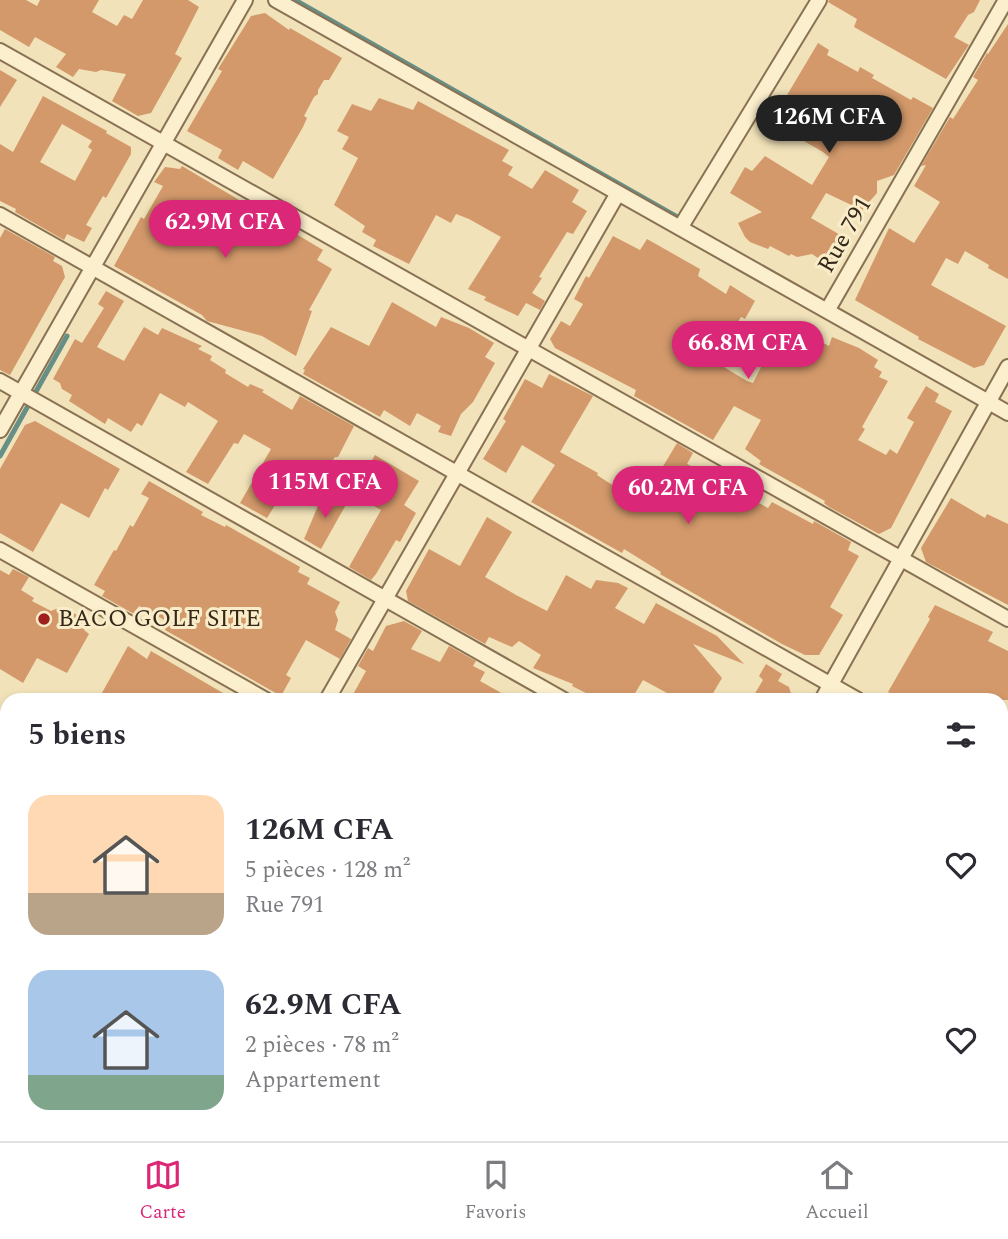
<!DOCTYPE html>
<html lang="fr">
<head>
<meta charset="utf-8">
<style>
	body { margin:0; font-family:Spectral,serif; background:#f2f2f3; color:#2b2b33; height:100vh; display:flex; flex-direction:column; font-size:26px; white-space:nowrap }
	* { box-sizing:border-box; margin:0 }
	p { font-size:23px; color:#7c7c81 }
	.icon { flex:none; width:38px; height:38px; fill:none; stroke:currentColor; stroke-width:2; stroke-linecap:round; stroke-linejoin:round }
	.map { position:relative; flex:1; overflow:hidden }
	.sheet { position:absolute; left:0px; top:693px; width:1008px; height:448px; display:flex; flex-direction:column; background:#fff; border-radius:21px 21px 0 0; box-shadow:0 4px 10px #0003 }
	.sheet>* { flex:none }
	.price { position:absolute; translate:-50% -60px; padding:0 16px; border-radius:24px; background:#db2777; color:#fff; font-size:23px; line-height:46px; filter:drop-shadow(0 2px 4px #0008) }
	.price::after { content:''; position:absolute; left:50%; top:42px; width:21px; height:16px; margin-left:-10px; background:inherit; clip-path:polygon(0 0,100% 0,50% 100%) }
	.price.on { background:#222; color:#fff }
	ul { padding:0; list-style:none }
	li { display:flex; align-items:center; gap:21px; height:175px; padding:0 28px }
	li span { display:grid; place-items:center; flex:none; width:196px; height:140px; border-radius:21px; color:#555 }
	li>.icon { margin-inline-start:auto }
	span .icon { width:84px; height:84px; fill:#fffc; stroke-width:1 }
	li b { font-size:30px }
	h2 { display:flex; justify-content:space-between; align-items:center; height:84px; padding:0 28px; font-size:30px }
	.dock { display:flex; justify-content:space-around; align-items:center; height:98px; border-top:2px solid #e1e1e2; background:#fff; font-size:19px; color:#7c7c81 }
	.dock a { display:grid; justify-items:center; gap:4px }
	.dock .on { color:#db2777 }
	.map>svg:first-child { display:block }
</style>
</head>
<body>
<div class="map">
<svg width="1008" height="1141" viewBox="0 0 1008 1141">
	<rect width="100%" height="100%" fill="#f1e2b9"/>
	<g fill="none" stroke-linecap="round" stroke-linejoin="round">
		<path stroke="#668f86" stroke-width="5" d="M 295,0 L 679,218
			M 0,456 L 67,336
			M 0,743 L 7,747"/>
	</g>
	<path fill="#d3996b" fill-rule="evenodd" d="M 0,0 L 26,0 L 37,6 L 40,0 L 99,0 L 92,12 L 117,26 L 124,15 L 132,19 L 143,0 L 188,0 L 199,7 L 175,54 L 182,58 L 151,113 L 138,116 L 112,101 L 126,74 L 101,70 L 96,72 L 79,69 L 73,77 L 56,67 L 66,54 L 35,37 L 29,47 L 0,30 Z
		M 829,0 L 980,0 L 974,12 L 968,15 L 954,37 L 969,45 L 946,79 L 854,27 L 857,19 L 828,2 Z
		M 265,13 L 289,30 L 290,28 L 342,58 L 329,80 L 324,80 L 318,90 L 318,94 L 314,97 L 304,116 L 307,118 L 303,127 L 273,179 L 243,161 L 238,170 L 218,158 L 222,150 L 187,131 L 222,71 L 218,69 L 251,16 Z
		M 1008,24 L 1008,279 L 988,268 L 989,265 L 965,251 L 958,264 L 946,258 L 931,285 L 1006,326 L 984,365 L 974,368 L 918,339 L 919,337 L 855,300 L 889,228 L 914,243 L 940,202 L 914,186 L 926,165 L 921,166 L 950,117 L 953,119 L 978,80 L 973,77 L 987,53 L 988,54 Z
		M 818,43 L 829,50 L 827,55 L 858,72 L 860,67 L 874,75 L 872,78 L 911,100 L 913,97 L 933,108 L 894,175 L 877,181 L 877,193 L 862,210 L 826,193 L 811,218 L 849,240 L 845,247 L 845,254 L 841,255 L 833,268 L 812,254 L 797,257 L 791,254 L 789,256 L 770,246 L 768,249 L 750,242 L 745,237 L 738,223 L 762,212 L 730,193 L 745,167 L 752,171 L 765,156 L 812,185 L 829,157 L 823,152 L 771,122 Z
		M 0,70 L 17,80 L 0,107 Z
		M 43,96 L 107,131 L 106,133 L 131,147 L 131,154 L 106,198 L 103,196 L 86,225 L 92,228 L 84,242 L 67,234 L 64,240 L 15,212 L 16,209 L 0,201 L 0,144 L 13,152 ZM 62,124 L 92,141 L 88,147 L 92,150 L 75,181 L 40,162 Z
		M 379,98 L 413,110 L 418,101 L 509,150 L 502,161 L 513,167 L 508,175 L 532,189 L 545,170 L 579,190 L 572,202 L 587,211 L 573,234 L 567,232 L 539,277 L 542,278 L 532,293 L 545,301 L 540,310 L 526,303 L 518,316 L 484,300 L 486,297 L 468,289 L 501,237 L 469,219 L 456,214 L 451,223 L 436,215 L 409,264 L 373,246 L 376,240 L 362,232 L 365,226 L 334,205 L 358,158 L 342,149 L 349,137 L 337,131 L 352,104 L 371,111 Z
		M 182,166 L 323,250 L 317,260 L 332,269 L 309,310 L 312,311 L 296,356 L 262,336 L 207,321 L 202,315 L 114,266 L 141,217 L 144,219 L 163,186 L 154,182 L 165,167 L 180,169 Z
		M 5,229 L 55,257 L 53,261 L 62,266 L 65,277 L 10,375 L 0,370 L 0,238 Z
		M 613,236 L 640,250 L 647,239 L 700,269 L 698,276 L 726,294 L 730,285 L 755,301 L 745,319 L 741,317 L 714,361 L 747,381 L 753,383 L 784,322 L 829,346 L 832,337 L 859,348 L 878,360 L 874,367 L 882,372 L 879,377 L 888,381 L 862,427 L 865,429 L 858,440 L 886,455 L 890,449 L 897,454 L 914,422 L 907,418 L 926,386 L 939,394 L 935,402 L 952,411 L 891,528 L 879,534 L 829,507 L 824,503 L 825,501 L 759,464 L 761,461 L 745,449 L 761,420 L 734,406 L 713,440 L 634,396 L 636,390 L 555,348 L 550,339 L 561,321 L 570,326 L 583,304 L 574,299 L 586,276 L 589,278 Z
		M 106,291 L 124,301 L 97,347 L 124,361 L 144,327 L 158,335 L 162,328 L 202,346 L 198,349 L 212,356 L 210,360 L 226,370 L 225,373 L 248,387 L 250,384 L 264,390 L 262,392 L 292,410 L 300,396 L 354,426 L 338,457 L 335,457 L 320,481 L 296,468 L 274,501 L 277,502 L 267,518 L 240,503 L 271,449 L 244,434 L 238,444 L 234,443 L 208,484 L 186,472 L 218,421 L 188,402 L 185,407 L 160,393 L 142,426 L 137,423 L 131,432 L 108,418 L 105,424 L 69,401 L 72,395 L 62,389 L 60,383 L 53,379 L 75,339 L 82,343 L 104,308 L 98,304 Z
		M 392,302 L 436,327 L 441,317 L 469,328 L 494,343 L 485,357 L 495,363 L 473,402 L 461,414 L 451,436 L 438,432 L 441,426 L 417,413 L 410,426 L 384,410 L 380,417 L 303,374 L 305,370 L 303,369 L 331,327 L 369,346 Z
		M 549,374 L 593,396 L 560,452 L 598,473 L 597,475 L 637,501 L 639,496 L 644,498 L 677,443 L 693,453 L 687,464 L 710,475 L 714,469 L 747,486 L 742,494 L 768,508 L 772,502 L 813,524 L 814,521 L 851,542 L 848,550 L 859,556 L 830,607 L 843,615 L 819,655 L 805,655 L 782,644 L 660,574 L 661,572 L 624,549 L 622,553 L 531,502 L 555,465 L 522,445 L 506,473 L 483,459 L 506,421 L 503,419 L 525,379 L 542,388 Z
		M 35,421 L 120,469 L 108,490 L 105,488 L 89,518 L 61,503 L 33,552 L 0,533 L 0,469 L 25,425 Z
		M 375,455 L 419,481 L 404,505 L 416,513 L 400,542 L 396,540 L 376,574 L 371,580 L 349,567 L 381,510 L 358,497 L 371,473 L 366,470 Z
		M 149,481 L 203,512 L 201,515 L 225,527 L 226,525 L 286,559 L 300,567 L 298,572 L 310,578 L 307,584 L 340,602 L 335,612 L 338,620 L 335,630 L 351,639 L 340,659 L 306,640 L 286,675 L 291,678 L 281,696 L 165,630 L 168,622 L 139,606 L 134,614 L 102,596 L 105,591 L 94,585 L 114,550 L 116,551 L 130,525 L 133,527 L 149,498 L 141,494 Z
		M 330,491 L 348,501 L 321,549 L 304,539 L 318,506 L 322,506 Z
		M 951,498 L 985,518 L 987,514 L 1008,524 L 1008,605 L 926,562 L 921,548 Z
		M 487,517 L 512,532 L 485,577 L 516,595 L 547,611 L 566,575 L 591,589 L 596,580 L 618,583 L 628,588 L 615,608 L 644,624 L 656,603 L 717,636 L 744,664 L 693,644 L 722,678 L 709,700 L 680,700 L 643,680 L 631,700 L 581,700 L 586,693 L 572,686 L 573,684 L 533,668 L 541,655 L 519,641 L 512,647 L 489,637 L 485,644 L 408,601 L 406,591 L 429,549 L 460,566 Z
		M 13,569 L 29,577 L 21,590 L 34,598 L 32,601 L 51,611 L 58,608 L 69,617 L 72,612 L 89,622 L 84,630 L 89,634 L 67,673 L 37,658 L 23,683 L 0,669 L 0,570 L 9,575 Z
		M 935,605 L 993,632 L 988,641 L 1008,651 L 1008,700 L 904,700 L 888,692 L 930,619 L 928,617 Z
		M 404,621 L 422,631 L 411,649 L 440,662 L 449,646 L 476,661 L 473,666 L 485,672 L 480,681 L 514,700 L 350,700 L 366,671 L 358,666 L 368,648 L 373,651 L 386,626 Z
		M 128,646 L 147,659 L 151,651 L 235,700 L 98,700 Z
		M 766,664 L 782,674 L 778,681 L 789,687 L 793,700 L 751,700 L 763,680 L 759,676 Z"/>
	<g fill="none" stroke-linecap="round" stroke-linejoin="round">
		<defs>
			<path id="street" d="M 276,0 L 1008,413
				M 0,51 L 1008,619
				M 0,215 L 858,700
				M 680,228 L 819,0
				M 827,311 L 1006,0
				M 0,381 L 564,700
				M 0,430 L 245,0
				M 0,550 L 266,700
				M 327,700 L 618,193
				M 822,700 L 1008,367
				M 1001,781 L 1008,785
				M 1001,947 L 1008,951
				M 0,1018 L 7,1022
				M 1001,1114 L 1008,1118
				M 207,1134 L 219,1141
				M 133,1141 L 137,1134
				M 576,1141 L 580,1134"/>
			<path id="primary" d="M 0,774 L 7,778
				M 635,1134 L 647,1141"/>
		</defs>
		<use href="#street" stroke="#897153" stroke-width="18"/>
		<use href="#primary" stroke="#553e28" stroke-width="26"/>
		<use href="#street" stroke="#fcefcd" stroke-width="14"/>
		<use href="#primary" stroke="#fada8c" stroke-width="23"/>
	</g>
	<circle fill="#9d201e" stroke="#f8ecc9" stroke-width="2.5" cx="44" cy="619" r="7"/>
	<g text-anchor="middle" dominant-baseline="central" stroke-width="6" stroke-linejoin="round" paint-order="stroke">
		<g font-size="24" fill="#362819" stroke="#f8ecc9">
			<text transform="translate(845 235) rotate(-60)">Rue 791</text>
		</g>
		<g font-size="24" fill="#362819" stroke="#f8ecc9" text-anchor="start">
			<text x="58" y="619">BACO GOLF SITE</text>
		</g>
	</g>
</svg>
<b class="price on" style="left:829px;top:155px">126M CFA</b>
<b class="price" style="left:225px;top:260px">62.9M CFA</b>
<b class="price" style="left:748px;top:381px">66.8M CFA</b>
<b class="price" style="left:325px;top:520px">115M CFA</b>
<b class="price" style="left:688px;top:526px">60.2M CFA</b>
<section class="sheet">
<h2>5 biens<svg class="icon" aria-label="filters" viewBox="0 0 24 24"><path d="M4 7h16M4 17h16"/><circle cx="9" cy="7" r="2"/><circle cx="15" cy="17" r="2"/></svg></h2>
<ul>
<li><span style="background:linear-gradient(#ffd9b3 70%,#b9a48a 0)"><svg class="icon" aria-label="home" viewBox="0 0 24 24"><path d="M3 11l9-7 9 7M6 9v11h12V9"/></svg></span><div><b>126M CFA</b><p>5 pièces · 128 m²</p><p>Rue 791</p></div><svg class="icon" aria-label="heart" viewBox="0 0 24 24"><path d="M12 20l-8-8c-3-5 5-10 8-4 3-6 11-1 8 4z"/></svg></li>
<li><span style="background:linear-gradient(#a9c7e8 75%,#7fa58c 0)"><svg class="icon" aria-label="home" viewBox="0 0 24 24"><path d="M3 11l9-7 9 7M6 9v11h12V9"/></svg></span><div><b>62.9M CFA</b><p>2 pièces · 78 m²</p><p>Appartement</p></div><svg class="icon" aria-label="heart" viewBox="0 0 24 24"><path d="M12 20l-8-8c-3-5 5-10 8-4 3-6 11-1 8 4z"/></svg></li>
</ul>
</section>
</div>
<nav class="dock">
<a class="on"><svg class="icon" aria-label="map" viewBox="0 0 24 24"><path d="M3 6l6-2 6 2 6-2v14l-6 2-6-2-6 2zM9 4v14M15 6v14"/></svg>Carte</a>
<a><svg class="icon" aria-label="saved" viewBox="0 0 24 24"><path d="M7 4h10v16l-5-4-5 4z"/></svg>Favoris</a>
<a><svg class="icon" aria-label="home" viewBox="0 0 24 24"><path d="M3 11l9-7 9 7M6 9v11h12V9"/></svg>Accueil</a>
</nav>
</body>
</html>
